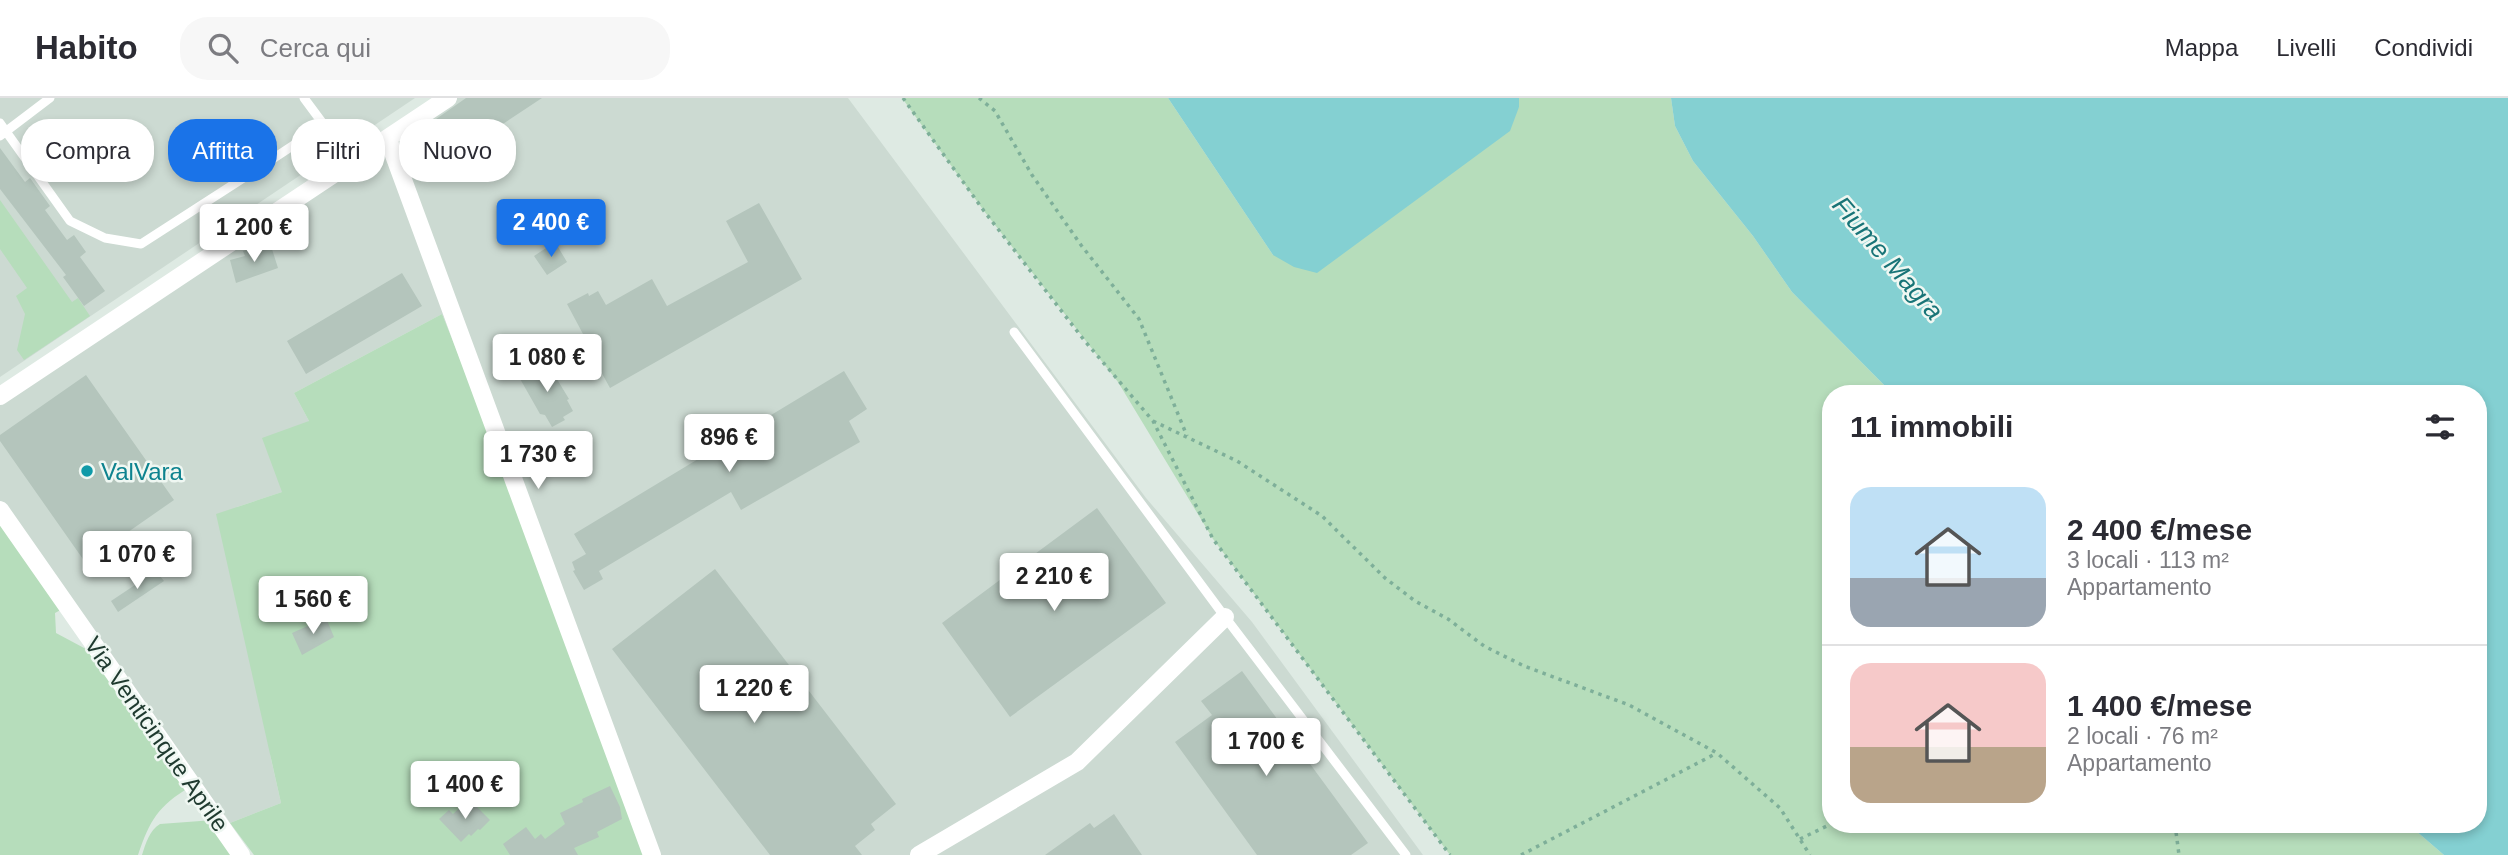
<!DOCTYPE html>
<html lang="it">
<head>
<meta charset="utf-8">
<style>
	body { margin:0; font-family:Arial,sans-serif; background:#f7f7f7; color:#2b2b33; height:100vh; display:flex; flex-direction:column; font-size:26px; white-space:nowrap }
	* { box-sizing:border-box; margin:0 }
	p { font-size:23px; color:#7c7c81 }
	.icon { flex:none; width:38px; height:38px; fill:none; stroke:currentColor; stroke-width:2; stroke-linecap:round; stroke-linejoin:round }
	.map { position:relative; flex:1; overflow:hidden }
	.sheet { position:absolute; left:1822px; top:287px; width:665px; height:448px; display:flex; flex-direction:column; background:#fff; border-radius:28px; box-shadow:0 4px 10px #0003 }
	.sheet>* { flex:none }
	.guide { position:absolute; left:21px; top:21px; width:665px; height:63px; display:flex; gap:14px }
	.price { position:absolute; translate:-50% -60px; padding:0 16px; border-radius:7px; background:#fff; color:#222; font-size:23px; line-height:46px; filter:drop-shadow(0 2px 4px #0008) }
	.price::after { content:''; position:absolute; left:50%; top:42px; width:21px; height:16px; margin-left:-10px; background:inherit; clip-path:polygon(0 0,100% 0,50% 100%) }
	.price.current { background:#1a73e8; color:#fff }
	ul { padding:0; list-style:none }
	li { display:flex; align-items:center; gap:21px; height:175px; padding:0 28px }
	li+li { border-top:2px solid #e1e1e2 }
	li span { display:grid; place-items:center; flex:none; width:196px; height:140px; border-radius:21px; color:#555 }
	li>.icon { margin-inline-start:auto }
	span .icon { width:84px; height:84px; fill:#fffc; stroke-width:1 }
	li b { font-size:30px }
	h2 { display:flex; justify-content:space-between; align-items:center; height:84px; padding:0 28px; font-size:30px }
	.pill { padding:0 24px; border-radius:28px; background:#fff; box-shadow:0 4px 10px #0003; font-size:24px; line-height:63px }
	.pill.current { background:#1a73e8; color:#fff }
	header { display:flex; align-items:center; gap:42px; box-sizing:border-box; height:98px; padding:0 35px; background:#fff; border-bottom:2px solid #e1e1e2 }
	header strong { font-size:33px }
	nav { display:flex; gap:38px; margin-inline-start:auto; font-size:24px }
	.search { width:490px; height:63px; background:#f7f7f7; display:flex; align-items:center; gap:18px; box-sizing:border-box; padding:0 24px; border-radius:28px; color:#7c7c81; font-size:26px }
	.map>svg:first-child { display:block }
</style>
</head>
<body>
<header>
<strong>Habito</strong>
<div class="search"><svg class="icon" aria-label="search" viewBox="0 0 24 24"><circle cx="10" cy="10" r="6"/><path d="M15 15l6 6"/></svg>Cerca qui</div>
<nav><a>Mappa</a><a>Livelli</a><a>Condividi</a></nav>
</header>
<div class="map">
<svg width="2508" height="757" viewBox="0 0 2508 757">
	<rect width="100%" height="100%" fill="#deeae3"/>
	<path fill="#ccdad2" d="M 0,0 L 415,0 L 0,279 Z
		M 453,0 L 848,0 L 1146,400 L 1252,524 L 1423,757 L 661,757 L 442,216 L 294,295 L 309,323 L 282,394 L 237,409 L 271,661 L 281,705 L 230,725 L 225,717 L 218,719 L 0,405 L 0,302 Z"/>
	<path fill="#b6ddbb" d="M 902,0 L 1168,0 L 1273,157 L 1519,9 L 1519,0 L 1671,0 L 1675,28 L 1693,63 L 1753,138 L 1792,194 L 1893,296 L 1830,296 L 1830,726 L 2408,726 L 2444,757 L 1450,757 L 1213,441 L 1118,284 L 984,113 Z
		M 0,102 L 72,204 L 78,200 L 90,218 L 24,262 L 17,252 L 25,216 L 16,198 L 27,190 L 0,151 Z
		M 442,216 L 661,757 L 254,757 L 230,725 L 281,705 L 216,416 L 282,394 L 262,340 L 309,323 L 294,295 Z
		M 0,416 L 66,509 L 55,515 L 56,535 L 99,558 L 190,689 C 158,708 150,722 138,757 L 0,757 Z
		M 214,722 L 238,757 L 142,757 C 146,745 149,733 160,726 Z"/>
	<path fill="#84d0d2" d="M 1168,0 L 1519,0 L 1519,9 L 1510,33 L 1317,175 L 1294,169 L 1273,157 Z
		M 1671,0 L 2508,0 L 2508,757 L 2444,757 L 2408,726 L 2478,726 L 2478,296 L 1893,296 L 1792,194 L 1753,138 L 1693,63 L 1675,28 Z"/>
	<path fill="#b4c5bc" d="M 466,0 L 542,0 L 441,67 L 419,33 Z
		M 0,50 L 25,84 L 30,80 L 50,108 L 45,112 L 67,142 L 74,137 L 86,154 L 80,159 L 105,193 L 84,208 L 63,179 L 66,177 L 0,91 Z
		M 533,102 L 542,115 L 529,124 L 521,110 Z
		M 759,105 L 802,181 L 610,290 L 589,252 L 591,251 L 567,206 L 588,195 L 589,198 L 598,193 L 606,207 L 652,181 L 667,208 L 748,164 L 726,123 Z
		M 555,144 L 567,164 L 547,177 L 534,158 Z
		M 271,148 L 278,170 L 236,185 L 230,162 L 245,158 L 243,153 L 257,149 L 258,153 Z
		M 402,175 L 422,208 L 306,276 L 287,243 Z
		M 546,263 L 569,301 L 567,302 L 573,313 L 563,319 L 565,322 L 552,329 L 545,317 L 540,316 L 519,279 Z
		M 844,273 L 867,311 L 849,323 L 860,344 L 741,412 L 731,394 L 599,473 L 603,481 L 584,492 L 573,473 L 575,472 L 572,464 L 586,456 L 574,436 Z
		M 86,277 L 174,402 L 85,464 L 0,343 L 0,337 Z
		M 1097,410 L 1166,505 L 1010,619 L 942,525 Z
		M 715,471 L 896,706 L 871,726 L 875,732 L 855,748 L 862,757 L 770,757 L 612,551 Z
		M 156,473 L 164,483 L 118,514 L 111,503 Z
		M 326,520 L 334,539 L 302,557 L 292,535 Z
		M 1242,573 L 1368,745 L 1351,757 L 1257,757 L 1175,644 L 1212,617 L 1201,603 Z
		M 610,688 L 620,709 L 622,721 L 597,734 L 599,739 L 574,750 L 578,757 L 510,757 L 503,746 L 526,729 L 535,741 L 541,736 L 545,741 L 565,726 L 560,715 L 583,704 L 582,701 Z
		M 469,701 L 490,722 L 480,732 L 478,731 L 471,738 L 469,736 L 461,744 L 439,721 L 449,712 L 453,716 Z
		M 1114,716 L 1142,757 L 1045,757 L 1090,725 L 1094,730 Z"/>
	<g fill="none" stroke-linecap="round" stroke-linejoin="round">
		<path stroke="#7eaf99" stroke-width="3.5" stroke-dasharray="3.5 5" stroke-linecap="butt" d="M 903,0 L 984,113 L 1084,242 L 1153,323 L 1213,441 L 1450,757
			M 979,0 L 995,13 L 1032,77 L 1081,147 L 1139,221 L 1187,338
			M 1153,323 L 1237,363 L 1322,418 L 1385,480 L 1415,503 L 1448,521 L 1484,548 L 1524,568 L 1629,607 L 1717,655 L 1780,710 L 1810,757
			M 2175,726 L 2179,757
			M 1800,741 L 1831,726
			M 1521,757 L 1717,655"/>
		<path stroke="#fff" stroke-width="9" d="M 0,25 L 70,123 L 105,140 L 141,146 L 265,66 L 236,27
			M 0,38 L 50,0
			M 265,66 L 324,27 L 304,0
			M 1014,234 L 1225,519 L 1406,757"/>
		<path stroke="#fff" stroke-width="18" d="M 388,41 L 652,757
			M 0,298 L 448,0
			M 0,412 L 241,757
			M 919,757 L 1077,664 L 1225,519"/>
	</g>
	<circle fill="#0f9aa8" stroke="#eff7f2" stroke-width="2.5" cx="87" cy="373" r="7"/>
	<g text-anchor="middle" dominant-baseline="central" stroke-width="5" stroke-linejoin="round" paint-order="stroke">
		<g font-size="24" fill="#0d838f" stroke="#eff7f2" text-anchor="start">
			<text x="101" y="373">ValVara</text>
		</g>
		<g font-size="24" fill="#1f3a2f" stroke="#eff7f2">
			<text transform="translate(157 636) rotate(55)">Via Venticinque Aprile</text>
		</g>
		<g font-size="26" font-style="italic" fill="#187477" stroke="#eff7f2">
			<text transform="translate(1888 160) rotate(49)">Fiume Magra</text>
		</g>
	</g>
</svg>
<b class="price current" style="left:551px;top:161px">2 400 €</b>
<b class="price" style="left:254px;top:166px">1 200 €</b>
<b class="price" style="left:547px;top:296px">1 080 €</b>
<b class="price" style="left:729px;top:376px">896 €</b>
<b class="price" style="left:538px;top:393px">1 730 €</b>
<b class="price" style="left:137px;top:493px">1 070 €</b>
<b class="price" style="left:1054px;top:515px">2 210 €</b>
<b class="price" style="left:313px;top:538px">1 560 €</b>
<b class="price" style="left:754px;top:627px">1 220 €</b>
<b class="price" style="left:1266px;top:680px">1 700 €</b>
<b class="price" style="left:465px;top:723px">1 400 €</b>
<div class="guide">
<a class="pill">Compra</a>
<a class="pill current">Affitta</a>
<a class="pill">Filtri</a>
<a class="pill">Nuovo</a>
</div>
<section class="sheet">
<h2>11 immobili<svg class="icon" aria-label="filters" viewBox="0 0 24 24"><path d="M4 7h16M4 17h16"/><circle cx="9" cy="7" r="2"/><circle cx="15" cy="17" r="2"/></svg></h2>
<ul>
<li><span style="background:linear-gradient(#bfe0f5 65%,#9aa5b1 0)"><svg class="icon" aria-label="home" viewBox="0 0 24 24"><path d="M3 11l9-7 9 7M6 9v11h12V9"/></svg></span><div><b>2 400 €/mese</b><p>3 locali · 113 m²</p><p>Appartamento</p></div></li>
<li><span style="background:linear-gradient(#f6c9c9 60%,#b9a48a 0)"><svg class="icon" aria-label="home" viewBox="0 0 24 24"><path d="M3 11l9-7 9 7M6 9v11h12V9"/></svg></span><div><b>1 400 €/mese</b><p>2 locali · 76 m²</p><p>Appartamento</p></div></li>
</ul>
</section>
</div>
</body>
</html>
